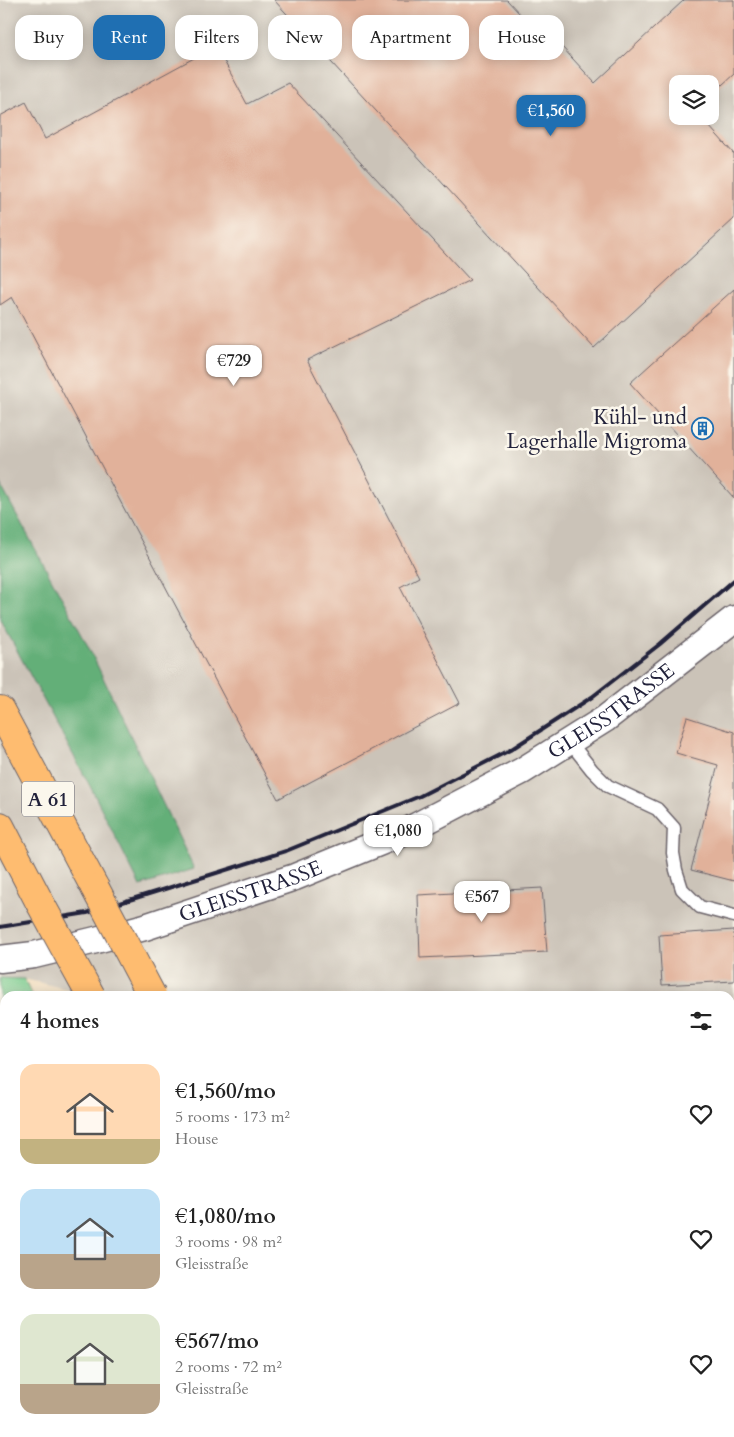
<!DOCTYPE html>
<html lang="en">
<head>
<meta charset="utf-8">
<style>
	body { margin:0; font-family:Cardo,serif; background:#f6f6f6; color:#222; height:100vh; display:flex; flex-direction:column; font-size:19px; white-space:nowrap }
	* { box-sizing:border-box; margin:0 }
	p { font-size:16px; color:#767676 }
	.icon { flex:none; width:28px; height:28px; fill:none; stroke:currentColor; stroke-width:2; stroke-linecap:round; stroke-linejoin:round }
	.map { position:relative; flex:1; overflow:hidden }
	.sheet { position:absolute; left:0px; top:991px; width:735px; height:446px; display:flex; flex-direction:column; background:#fff; border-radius:15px 15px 0 0; box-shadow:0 2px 12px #0003 }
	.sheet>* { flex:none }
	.guide { position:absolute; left:15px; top:15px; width:705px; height:45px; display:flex; gap:10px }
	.fabs { position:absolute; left:669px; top:75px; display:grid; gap:10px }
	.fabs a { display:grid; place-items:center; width:50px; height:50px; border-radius:10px; background:#fff; box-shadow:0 2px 12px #0003; font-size:25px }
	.price { position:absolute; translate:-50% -42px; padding:0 11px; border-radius:10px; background:#fff; color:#222; font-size:16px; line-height:32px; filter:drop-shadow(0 1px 2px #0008) }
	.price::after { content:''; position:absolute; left:50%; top:30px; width:15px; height:11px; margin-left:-8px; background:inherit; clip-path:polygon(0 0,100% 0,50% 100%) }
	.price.on { background:#1f6fb2; color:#fff }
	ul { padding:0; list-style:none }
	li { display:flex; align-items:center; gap:15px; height:125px; padding:0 20px }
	li span { display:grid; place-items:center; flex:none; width:140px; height:100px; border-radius:15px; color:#555 }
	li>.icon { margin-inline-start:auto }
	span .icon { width:60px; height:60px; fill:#fffc; stroke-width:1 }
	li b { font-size:21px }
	h2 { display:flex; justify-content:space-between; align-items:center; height:60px; padding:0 20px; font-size:21px }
	.tag { padding:0 18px; border-radius:15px; background:#fff; box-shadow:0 2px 12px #0003; font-size:18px; line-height:45px }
	.tag.on { background:#1f6fb2; color:#fff }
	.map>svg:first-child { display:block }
</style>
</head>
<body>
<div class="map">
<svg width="734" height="1437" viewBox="0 0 734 1437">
	<rect width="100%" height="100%" fill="#fbf7ec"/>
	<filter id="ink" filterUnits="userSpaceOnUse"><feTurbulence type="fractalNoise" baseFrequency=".02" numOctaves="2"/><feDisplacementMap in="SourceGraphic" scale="10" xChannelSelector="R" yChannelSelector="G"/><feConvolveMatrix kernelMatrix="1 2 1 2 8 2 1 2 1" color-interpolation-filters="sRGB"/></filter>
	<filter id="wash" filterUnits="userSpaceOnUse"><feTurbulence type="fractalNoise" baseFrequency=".0096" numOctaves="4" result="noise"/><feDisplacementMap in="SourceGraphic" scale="20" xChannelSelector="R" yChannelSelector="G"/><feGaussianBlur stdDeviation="1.12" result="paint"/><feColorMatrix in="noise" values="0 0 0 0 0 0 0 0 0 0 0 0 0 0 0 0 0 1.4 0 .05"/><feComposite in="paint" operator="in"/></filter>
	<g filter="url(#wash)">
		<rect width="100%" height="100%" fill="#f2ddbe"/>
		<path fill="#cbc3b8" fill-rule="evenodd" d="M 0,0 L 734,0 L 734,1000 L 730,1000 L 730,996 L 97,996 L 24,979 L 0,978 ZM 678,84 L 710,84 L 710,116 L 678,116 Z
			M 0,1227 L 5,1227 L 5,1286 L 0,1286 Z"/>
		<path fill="#7acb8d" stroke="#4e7664" d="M 0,978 L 24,979 L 32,996 L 5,996 L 5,1045 L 0,1045 Z
			M 734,1127 L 734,1227 L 730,1227 L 730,1128 Z
			M 0,1145 L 5,1145 L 5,1227 L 0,1227 Z
			M 0,1311 L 5,1311 L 5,1432 L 235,1432 L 237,1437 L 0,1437 Z"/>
		<path fill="#63af78" stroke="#42685a" d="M 0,484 L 88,646 L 194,869 L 140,886 L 91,788 L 0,619 Z
			M 730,1332 L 734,1332 L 734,1437 L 428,1437 L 426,1433 L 730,1432 Z"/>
		<g id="blocks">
			<path fill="#e1b19a" d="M 274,0 L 507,0 L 533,28 L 539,22 L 595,83 L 684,0 L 734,0 L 734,74 L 710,96 L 710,84 L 678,84 L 678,116 L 700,116 L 734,154 L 734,219 L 594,348 Z
				M 216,46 L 247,104 L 288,83 L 470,280 L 307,360 L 419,577 L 400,587 L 460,703 L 278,799 L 12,297 L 0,305 L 0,116 L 26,102 L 45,139 Z
				M 734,289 L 734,498 L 630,383 Z
				M 687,717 L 734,732 L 734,881 L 691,870 L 718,765 L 676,753 Z
				M 542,888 L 547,952 L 420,958 L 418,895 Z
				M 734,930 L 734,981 L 662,985 L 659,935 Z"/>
		</g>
	</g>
	<g filter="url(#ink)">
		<use href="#blocks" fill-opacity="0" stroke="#6b6369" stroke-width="1"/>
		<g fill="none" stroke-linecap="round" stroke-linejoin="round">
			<defs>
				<path id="lane" d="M 569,741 L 592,770 L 608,786 L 657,809 L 674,828 L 673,853 L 676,870 L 682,889 L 700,907 L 734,916"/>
				<g id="street">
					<path id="s1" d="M 0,959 L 34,955 L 96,940 L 145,927 L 295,877 L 405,832 L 522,771 L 605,719 L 734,619"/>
				</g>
				<path id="highway" d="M 0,710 L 95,888
					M 0,826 L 39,901
					M 730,1048 L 734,1048
					M 0,1072 L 5,1072
					M 730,1095 L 734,1095
					M 0,1119 L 5,1119
					M 273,1432 L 275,1437
					M 321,1432 L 323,1437
					M 385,1432 L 387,1437"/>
			</defs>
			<use href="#lane" stroke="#6b6369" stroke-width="15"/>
			<use href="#street" stroke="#6b6369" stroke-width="29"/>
			<use href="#highway" stroke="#6b6369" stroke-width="30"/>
			<path stroke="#6b6369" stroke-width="3" stroke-dasharray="4 4" stroke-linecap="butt" d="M 0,1305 L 5,1305
				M 730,1326 L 734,1326"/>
			<use href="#lane" stroke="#fff" stroke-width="12"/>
			<use href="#street" stroke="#fff" stroke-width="26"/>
			<use href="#highway" stroke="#febc70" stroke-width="28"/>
			<path stroke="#22223b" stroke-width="4" d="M 0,927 L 87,913 L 210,875 L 286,851 L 420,796 L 510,750 L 592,697 L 660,644 L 734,580
				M 0,1245 L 5,1245
				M 730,1245 L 734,1245
				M 0,1265 L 5,1265
				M 730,1265 L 734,1265"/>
			<defs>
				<path id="highway-bridge" d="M 95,888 L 152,996
					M 39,901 L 91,996"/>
			</defs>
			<use href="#highway-bridge" stroke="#6b6369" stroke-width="30" stroke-linecap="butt"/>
			<use href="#highway-bridge" stroke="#febc70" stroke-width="28"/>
		</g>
	</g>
	<defs>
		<symbol id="building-ring" viewBox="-11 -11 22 22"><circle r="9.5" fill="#fbf7ec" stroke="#1f6fb2" stroke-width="1.5"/><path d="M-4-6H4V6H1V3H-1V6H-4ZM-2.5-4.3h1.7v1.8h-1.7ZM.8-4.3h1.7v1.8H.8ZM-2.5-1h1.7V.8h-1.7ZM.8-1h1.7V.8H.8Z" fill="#1f6fb2"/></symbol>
	</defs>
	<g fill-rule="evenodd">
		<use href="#building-ring" x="690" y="416" width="25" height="25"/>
	</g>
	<g text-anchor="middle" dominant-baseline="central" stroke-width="5" stroke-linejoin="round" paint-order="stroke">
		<rect fill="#fbf7ec" stroke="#636270" stroke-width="1" x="22" y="781.5" width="52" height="35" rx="4"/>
		<g font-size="20" font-weight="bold" fill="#22223b">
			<text x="48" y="799">A 61</text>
		</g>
		<g font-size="21" fill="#22223b" stroke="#fbf7ec" text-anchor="end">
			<text x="687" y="417">Kühl- und<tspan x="687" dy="24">Lagerhalle Migroma</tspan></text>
		</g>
		<g font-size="21" fill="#22223b" stroke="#fbf7ec">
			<text stroke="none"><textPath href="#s1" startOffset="665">GLEISSTRASSE</textPath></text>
			<text stroke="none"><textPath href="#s1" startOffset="260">GLEISSTRASSE</textPath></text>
		</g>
	</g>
</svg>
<div class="fabs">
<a><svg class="icon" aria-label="layers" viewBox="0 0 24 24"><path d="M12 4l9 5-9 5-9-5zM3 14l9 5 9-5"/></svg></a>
</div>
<b class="price on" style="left:551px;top:137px">€1,560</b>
<b class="price" style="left:234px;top:387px">€729</b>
<b class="price" style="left:398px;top:857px">€1,080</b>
<b class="price" style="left:482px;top:923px">€567</b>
<div class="guide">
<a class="tag">Buy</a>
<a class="tag on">Rent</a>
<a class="tag">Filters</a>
<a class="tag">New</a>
<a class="tag">Apartment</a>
<a class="tag">House</a>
</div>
<section class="sheet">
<h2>4 homes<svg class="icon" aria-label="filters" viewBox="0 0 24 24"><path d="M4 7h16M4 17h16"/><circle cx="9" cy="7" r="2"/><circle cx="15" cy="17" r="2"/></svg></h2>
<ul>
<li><span style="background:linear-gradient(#ffd9b3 75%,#c2b280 0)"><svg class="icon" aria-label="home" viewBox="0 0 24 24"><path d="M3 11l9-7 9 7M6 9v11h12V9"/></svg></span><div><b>€1,560/mo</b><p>5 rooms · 173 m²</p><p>House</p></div><svg class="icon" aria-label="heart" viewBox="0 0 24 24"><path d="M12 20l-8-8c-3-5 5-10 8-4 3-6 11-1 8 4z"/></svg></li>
<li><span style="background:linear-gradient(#bfe0f5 65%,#b9a48a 0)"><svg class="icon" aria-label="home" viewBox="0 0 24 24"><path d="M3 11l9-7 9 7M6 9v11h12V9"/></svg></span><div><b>€1,080/mo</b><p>3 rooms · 98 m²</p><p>Gleisstraße</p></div><svg class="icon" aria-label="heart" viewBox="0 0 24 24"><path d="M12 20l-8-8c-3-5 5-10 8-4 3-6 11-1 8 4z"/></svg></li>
<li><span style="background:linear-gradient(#dfe7d0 70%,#b9a48a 0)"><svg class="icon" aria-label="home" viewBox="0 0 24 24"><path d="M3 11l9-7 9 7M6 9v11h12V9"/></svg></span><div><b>€567/mo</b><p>2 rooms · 72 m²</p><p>Gleisstraße</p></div><svg class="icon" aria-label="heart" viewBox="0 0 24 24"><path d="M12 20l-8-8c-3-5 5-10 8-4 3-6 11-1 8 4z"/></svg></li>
</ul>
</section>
</div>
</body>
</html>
